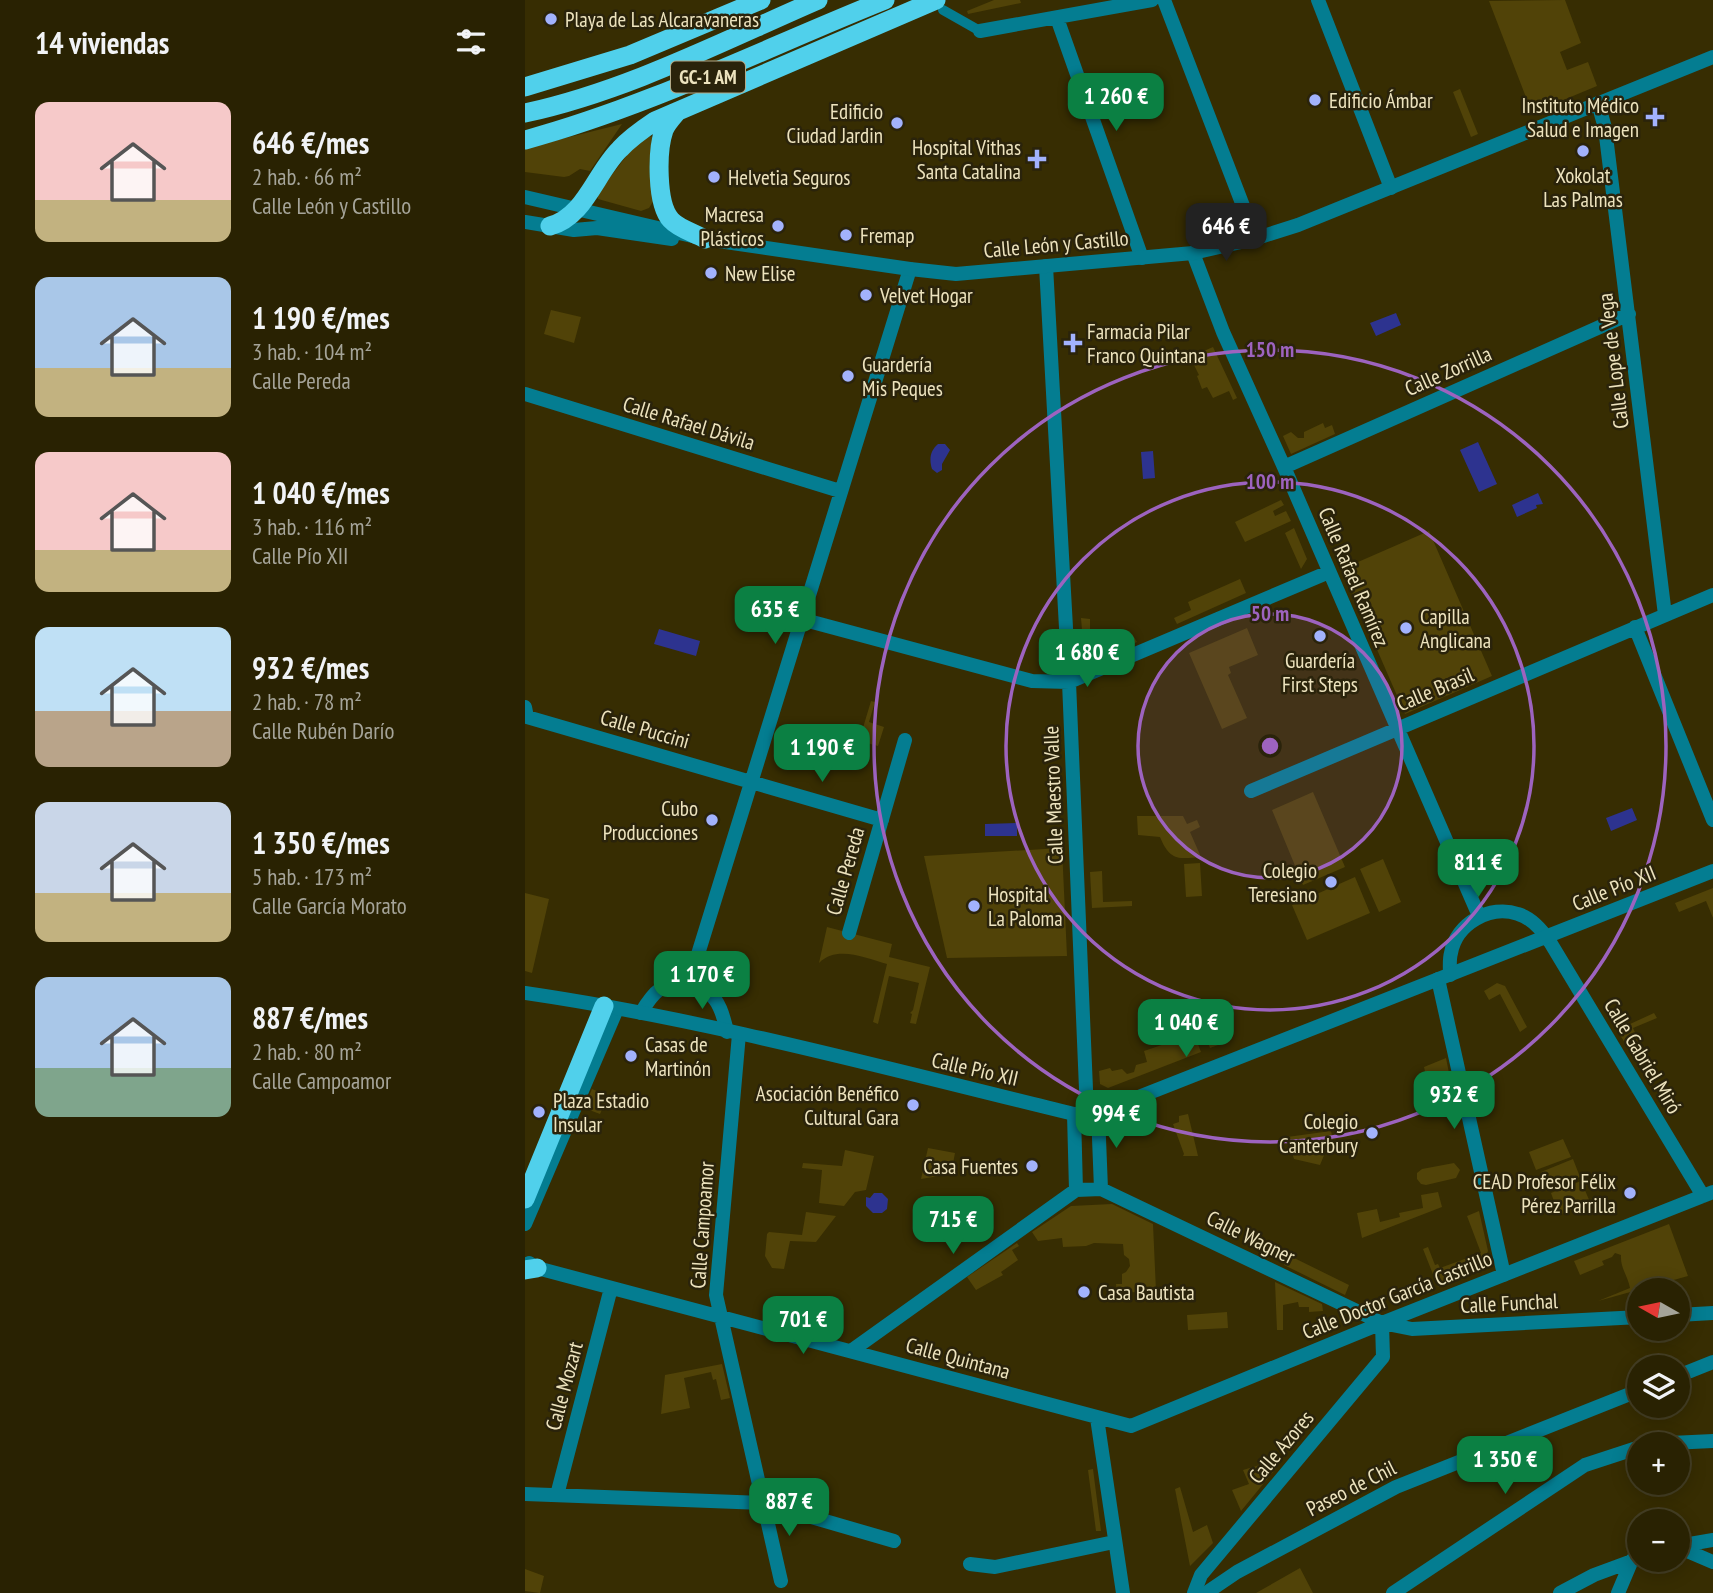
<!DOCTYPE html>
<html lang="es">
<head>
<meta charset="utf-8">
<style>
	body { margin:0; font-family:"PT Sans Narrow",sans-serif; background:#352f11; color:#f1f3f6; height:100vh; display:flex; flex-direction:column; font-size:26px; white-space:nowrap }
	* { box-sizing:border-box; margin:0 }
	p { font-size:23px; color:#a5a499 }
	.icon { flex:none; width:38px; height:38px; fill:none; stroke:currentColor; stroke-width:2; stroke-linecap:round; stroke-linejoin:round }
	.map { position:relative; flex:1; overflow:hidden }
	.sheet { display:flex; flex-direction:column; background:#292202; width:525px }
	.sheet>* { flex:none }
	.needle { width:46px; rotate:279deg }
	.fabs { position:absolute; left:1102px; top:1278px; display:grid; gap:14px }
	.fabs a { display:grid; place-items:center; width:63px; height:63px; border-radius:50%; background:#292202; box-shadow:0 4px 18px #0003,0 0 0 2px #453f24; font-size:35px }
	.price { position:absolute; translate:-50% -60px; padding:0 16px; border-radius:14px; background:#0b8043; color:#fff; font-size:23px; line-height:46px; filter:drop-shadow(0 2px 4px #0008) }
	.price::after { content:''; position:absolute; left:50%; top:42px; width:21px; height:16px; margin-left:-10px; background:inherit; clip-path:polygon(0 0,100% 0,50% 100%) }
	.price.active { background:#222; color:#fff }
	ul { padding:0; list-style:none }
	li { display:flex; align-items:center; gap:21px; height:175px; padding:0 35px }
	li span { display:grid; place-items:center; flex:none; width:196px; height:140px; border-radius:14px; color:#555 }
	li>.icon { margin-inline-start:auto }
	span .icon { width:84px; height:84px; fill:#fffc; stroke-width:1 }
	li b { font-size:30px }
	h2 { display:flex; justify-content:space-between; align-items:center; height:84px; padding:0 35px; font-size:30px }
	main { display:flex; flex:1; min-height:0 }
	.map>svg:first-child { display:block }
</style>
</head>
<body>
<main>
<section class="sheet">
<h2>14 viviendas<svg class="icon" aria-label="filters" viewBox="0 0 24 24"><path d="M4 7h16M4 17h16"/><circle cx="9" cy="7" r="2"/><circle cx="15" cy="17" r="2"/></svg></h2>
<ul>
<li><span style="background:linear-gradient(#f6c9c9 70%,#c2b280 0)"><svg class="icon" aria-label="home" viewBox="0 0 24 24"><path d="M3 11l9-7 9 7M6 9v11h12V9"/></svg></span><div><b>646 €/mes</b><p>2 hab. · 66 m²</p><p>Calle León y Castillo</p></div></li>
<li><span style="background:linear-gradient(#a9c7e8 65%,#c2b280 0)"><svg class="icon" aria-label="home" viewBox="0 0 24 24"><path d="M3 11l9-7 9 7M6 9v11h12V9"/></svg></span><div><b>1 190 €/mes</b><p>3 hab. · 104 m²</p><p>Calle Pereda</p></div></li>
<li><span style="background:linear-gradient(#f6c9c9 70%,#c2b280 0)"><svg class="icon" aria-label="home" viewBox="0 0 24 24"><path d="M3 11l9-7 9 7M6 9v11h12V9"/></svg></span><div><b>1 040 €/mes</b><p>3 hab. · 116 m²</p><p>Calle Pío XII</p></div></li>
<li><span style="background:linear-gradient(#bfe0f5 60%,#b9a48a 0)"><svg class="icon" aria-label="home" viewBox="0 0 24 24"><path d="M3 11l9-7 9 7M6 9v11h12V9"/></svg></span><div><b>932 €/mes</b><p>2 hab. · 78 m²</p><p>Calle Rubén Darío</p></div></li>
<li><span style="background:linear-gradient(#c9d6e8 65%,#c2b280 0)"><svg class="icon" aria-label="home" viewBox="0 0 24 24"><path d="M3 11l9-7 9 7M6 9v11h12V9"/></svg></span><div><b>1 350 €/mes</b><p>5 hab. · 173 m²</p><p>Calle García Morato</p></div></li>
<li><span style="background:linear-gradient(#a9c7e8 65%,#7fa58c 0)"><svg class="icon" aria-label="home" viewBox="0 0 24 24"><path d="M3 11l9-7 9 7M6 9v11h12V9"/></svg></span><div><b>887 €/mes</b><p>2 hab. · 80 m²</p><p>Calle Campoamor</p></div></li>
</ul>
</section>
<div class="map">
<svg width="1188" height="1593" viewBox="0 0 1188 1593">
	<rect width="100%" height="100%" fill="#372d02"/>
	<path fill="#514308" d="M 469,0 L 495,0 L 496,3 L 443,14 L 442,11 Z
		M 1040,0 L 1056,43 L 1035,52 L 1042,70 L 1063,62 L 1072,86 L 1007,113 L 964,1 Z
		M 935,89 L 953,134 L 946,137 L 928,92 Z
		M 97,124 L 65,171 L 55,169 L 44,176 L 39,177 L 0,172 L 0,148 Z
		M 124,136 L 128,137 L 129,200 L 124,208 L 116,211 L 73,199 L 72,194 L 106,150 Z
		M 26,310 L 56,317 L 49,343 L 19,334 Z
		M 688,347 L 712,398 L 708,400 L 704,391 L 688,398 L 682,387 L 677,389 L 672,376 L 674,375 L 665,357 Z
		M 798,423 L 800,428 L 807,425 L 810,434 L 766,454 L 758,436 L 766,432 L 773,438 L 779,438 L 779,432 Z
		M 756,500 L 759,505 L 748,511 L 750,516 L 761,511 L 766,521 L 720,542 L 710,522 Z
		M 769,528 L 782,559 L 776,569 L 760,533 Z
		M 904,531 L 967,676 L 880,714 L 817,569 Z
		M 715,579 L 721,593 L 652,624 L 649,618 L 666,610 L 663,602 Z
		M 556,618 L 565,619 L 565,635 L 581,644 L 607,634 L 612,642 L 579,657 L 570,648 L 558,642 Z
		M 722,628 L 733,655 L 704,667 L 706,673 L 703,675 L 722,718 L 697,729 L 664,653 Z
		M 346,701 L 350,702 L 344,722 L 359,727 L 353,746 L 334,741 Z
		M 788,792 L 820,867 L 778,885 L 747,810 Z
		M 612,816 L 658,816 L 662,824 L 672,820 L 675,827 L 665,832 L 676,857 C 653,859 645,861 635,837 L 613,835 Z
		M 537,848 L 542,956 L 422,958 L 399,856 Z
		M 858,859 L 876,902 L 854,912 L 835,869 Z
		M 675,863 L 677,896 L 661,897 L 659,864 Z
		M 577,871 L 578,902 L 607,901 L 607,906 L 567,908 L 565,872 Z
		M 830,877 L 845,913 L 782,940 L 767,905 Z
		M 1188,888 L 1188,918 L 1181,901 L 1154,912 L 1150,903 Z
		M 0,893 L 24,899 L 7,973 L 0,971 Z
		M 302,927 L 367,944 L 364,957 L 405,967 L 391,1024 L 385,1023 L 387,1014 L 385,1013 L 388,1010 L 394,983 L 364,976 L 353,1024 L 348,1022 L 362,964 C 340,958 312,945 294,963 Z
		M 972,983 L 980,986 L 1002,1027 L 995,1032 L 975,994 L 964,1000 L 959,991 Z
		M 1129,1013 L 1132,1018 L 1108,1028 L 1117,1048 L 1106,1053 L 1092,1030 Z
		M 696,1023 L 704,1041 L 685,1048 L 678,1030 Z
		M 669,1034 L 676,1052 L 583,1088 L 575,1084 L 574,1071 L 585,1068 L 587,1071 L 597,1069 L 602,1074 L 609,1072 L 611,1065 L 622,1062 L 619,1051 Z
		M 921,1058 L 928,1093 L 906,1098 L 899,1067 Z
		M 67,1089 L 83,1096 L 75,1114 L 59,1108 Z
		M 663,1114 L 673,1156 L 658,1156 L 659,1154 L 648,1124 L 654,1122 L 654,1116 Z
		M 806,1131 L 810,1151 L 800,1153 L 795,1165 L 769,1159 L 762,1137 Z
		M 1038,1139 L 1046,1157 L 1011,1170 L 1004,1152 Z
		M 403,1148 L 430,1153 L 426,1174 L 396,1179 Z
		M 320,1150 L 349,1156 L 341,1190 L 330,1192 L 319,1206 L 294,1203 L 297,1170 L 277,1168 L 278,1163 L 317,1166 Z
		M 1048,1159 L 1055,1177 L 1024,1190 L 1016,1172 Z
		M 929,1163 L 935,1170 L 931,1178 L 901,1185 L 896,1184 L 892,1179 L 892,1173 L 897,1169 Z
		M 1056,1181 L 1065,1202 L 1034,1215 L 1026,1193 Z
		M 913,1192 L 917,1207 L 837,1238 L 832,1213 L 852,1209 L 855,1222 L 875,1217 L 874,1213 L 898,1208 L 896,1195 Z
		M 587,1204 L 628,1224 L 631,1291 L 592,1293 L 591,1284 L 597,1284 L 597,1274 L 601,1272 L 605,1266 L 604,1259 L 599,1255 L 598,1244 L 569,1243 L 561,1246 L 538,1247 L 537,1238 L 513,1241 L 507,1232 L 546,1206 Z
		M 954,1211 L 963,1251 L 954,1271 L 913,1287 L 898,1249 L 903,1247 L 910,1265 L 913,1264 L 915,1268 L 956,1253 L 942,1216 Z
		M 281,1212 L 311,1216 L 291,1242 L 265,1241 L 259,1269 L 247,1268 L 240,1256 L 242,1234 L 244,1232 L 277,1235 Z
		M 1144,1224 L 1163,1276 L 1073,1301 L 1105,1288 C 1103,1276 1095,1268 1096,1255 L 1090,1253 L 1087,1257 L 1077,1261 L 1079,1265 L 1055,1275 L 1049,1261 Z
		M 492,1243 L 494,1246 L 487,1250 L 493,1260 L 476,1272 L 478,1275 L 451,1290 L 442,1277 Z
		M 763,1255 L 824,1285 L 820,1295 L 759,1265 Z
		M 750,1282 L 797,1304 L 798,1311 L 784,1312 L 784,1307 L 774,1307 L 773,1302 L 758,1305 L 758,1330 L 752,1330 Z
		M 702,1312 L 703,1328 L 663,1330 L 662,1315 Z
		M 197,1364 L 205,1398 L 196,1400 L 191,1379 L 188,1380 L 186,1372 L 159,1378 L 165,1408 L 136,1414 L 140,1375 Z
		M 738,1464 L 753,1466 L 716,1511 L 707,1490 L 724,1484 L 718,1470 Z
		M 568,1469 L 576,1531 L 571,1531 L 563,1470 Z
		M 655,1487 L 668,1532 L 682,1525 L 688,1543 L 665,1566 L 650,1489 Z
		M 775,1568 L 788,1593 L 731,1593 Z
		M 0,1569 L 19,1576 L 15,1593 L 0,1591 Z"/>
	<path fill="#2d338f" d="M 871,313 L 876,325 L 851,336 L 845,323 Z
		M 953,442 L 972,484 L 954,492 L 935,450 Z
		M 413,444 L 420,444 L 425,450 L 417,464 L 417,470 L 412,473 L 407,469 C 404,459 405,451 413,444 Z
		M 628,451 L 630,478 L 618,479 L 616,452 Z
		M 1013,493 L 1018,504 L 1011,505 L 1012,508 L 992,517 L 987,505 Z
		M 134,629 L 175,641 L 171,656 L 129,644 Z
		M 1107,808 L 1112,820 L 1086,831 L 1081,818 Z
		M 492,823 L 492,836 L 460,836 L 460,824 Z
		M 349,1193 L 357,1193 L 363,1199 L 362,1209 L 357,1213 L 348,1213 L 341,1206 L 341,1197 L 345,1198 Z"/>
	<g fill="none" stroke-linecap="round" stroke-linejoin="round">
		<path stroke="#047d91" stroke-width="10" d="M 418,10 L 455,31"/>
		<path stroke="#047d91" stroke-width="14" d="M 639,0 L 720,211 L 729,239
			M 793,0 L 866,188
			M 532,18 L 617,258
			M 455,31 L 627,0
			M 1073,103 L 1080,128 L 1140,615
			M 668,253 L 698,332 L 759,467 L 954,916
			M 521,266 L 544,682 L 562,1113
			M 0,394 L 315,491
			M 759,467 L 1104,314
			M 276,619 L 507,681 L 544,682 L 804,572
			M 1110,627 L 1188,820
			M 0,707 L 2,717 L 357,820
			M 726,791 L 1188,595
			M 324,933 L 380,740
			M 925,975 C 925,968 924,960 926,953 C 931,924 965,904 993,914 C 1007,918 1017,930 1025,942 L 1178,1196
			M 913,979 L 979,1275
			M 165,980 C 190,994 196,1003 202,1032
			M 116,1013 C 129,990 139,982 165,980 L 385,269
			M 214,1034 L 191,1295 L 256,1581
			M 573,1113 L 576,1189
			M 549,1114 L 551,1190
			M 551,1190 L 576,1189 L 857,1323 L 887,1329 L 1115,1317
			M 0,1224 L 92,1009
			M 4,1263 L 12,1268 L 606,1426 L 857,1323 L 1188,1192
			M 1153,1315 L 1188,1313
			M 326,1351 L 551,1190
			M 572,1418 L 598,1593
			M 1125,1444 L 1188,1441
			M 0,1494 L 238,1503 L 369,1541
			M 32,1495 L 86,1288
			M 1153,1546 L 1188,1540
			M 1153,1547 L 1188,1562
			M 445,1564 L 470,1567 L 589,1542
			M 669,1593 L 676,1575 L 858,1357 L 857,1323
			M 868,1593 L 1060,1465 L 1115,1447
			M 1035,1593 L 1069,1575 L 1115,1558
			M 1093,1593 L 1107,1560"/>
		<path stroke="#047d91" stroke-width="14" d="M 0,197 L 180,239 L 385,269 L 431,274 L 668,253 L 729,239 L 773,225 L 1188,57
			M 0,222 L 49,230 L 72,228 L 147,239
			M 0,993 C 185,1020 367,1070 549,1114 L 573,1113 L 1188,871
			M 1153,1376 L 1188,1362
			M 681,1593 L 712,1572 L 871,1487 L 1115,1390"/>
		<path stroke="#50d0eb" stroke-width="19" d="M 0,87 L 105,55 L 236,0
			M 152,112 C 147,118 142,123 139,130 C 132,150 131,204 146,220 C 154,229 170,233 180,239
			M 0,113 C 102,91 198,41 293,0
			M 0,140 C 125,106 240,48 360,0
			M 25,226 C 60,217 71,172 95,149 C 105,138 118,129 130,121 L 411,0
			M 0,1199 L 79,1006
			M 0,1270 L 12,1268"/>
	</g>
	<circle cx="745" cy="746" r="132" fill="#9d63bf" fill-opacity=".12"/>
	<g fill="none" stroke="#9d63bf" stroke-width="3.5">
		<circle cx="745" cy="746" r="132"/>
		<circle cx="745" cy="746" r="264"/>
		<circle cx="745" cy="746" r="396"/>
	</g>
	<g fill="#a2b2fd" stroke="#2a230b" stroke-width="2.5">
		<circle cx="26" cy="19" r="7"/>
		<circle cx="790" cy="100" r="7"/>
		<path d="M1126.5 106.5h7v7h7v7h-7v7h-7v-7h-7v-7h7z"/>
		<circle cx="372" cy="123" r="7"/>
		<circle cx="1058" cy="151" r="7"/>
		<path d="M508.5 148.5h7v7h7v7h-7v7h-7v-7h-7v-7h7z"/>
		<circle cx="189" cy="177" r="7"/>
		<circle cx="253" cy="226" r="7"/>
		<circle cx="321" cy="235" r="7"/>
		<circle cx="186" cy="273" r="7"/>
		<circle cx="341" cy="295" r="7"/>
		<path d="M544.5 332.5h7v7h7v7h-7v7h-7v-7h-7v-7h7z"/>
		<circle cx="323" cy="376" r="7"/>
		<circle cx="881" cy="628" r="7"/>
		<circle cx="795" cy="636" r="7"/>
		<circle cx="187" cy="820" r="7"/>
		<circle cx="806" cy="882" r="7"/>
		<circle cx="449" cy="906" r="7"/>
		<circle cx="106" cy="1056" r="7"/>
		<circle cx="388" cy="1105" r="7"/>
		<circle cx="14" cy="1112" r="7"/>
		<circle cx="847" cy="1133" r="7"/>
		<circle cx="507" cy="1166" r="7"/>
		<circle cx="1105" cy="1193" r="7"/>
		<circle cx="559" cy="1292" r="7"/>
	</g>
	<g text-anchor="middle" dominant-baseline="central" stroke-width="5" stroke-linejoin="round" paint-order="stroke">
		<rect fill="#2a230b" stroke="#b2a988" stroke-width="2" x="146" y="61.5" width="74" height="31" rx="5"/>
		<g font-size="19" font-weight="bold" fill="#ede3be">
			<text x="183" y="77">GC-1 AM</text>
		</g>
		<g font-size="21" fill="#ede3be" stroke="#2a230b" text-anchor="start">
			<text x="40" y="19">Playa de Las Alcaravaneras</text>
			<text x="804" y="100">Edificio Ámbar</text>
			<text x="1114" y="105" text-anchor="end">Instituto Médico<tspan x="1114" dy="24">Salud e Imagen</tspan></text>
			<text x="358" y="111" text-anchor="end">Edificio<tspan x="358" dy="24">Ciudad Jardin</tspan></text>
			<text x="496" y="147" text-anchor="end">Hospital Vithas<tspan x="496" dy="24">Santa Catalina</tspan></text>
			<text x="1058" y="175" text-anchor="middle">Xokolat<tspan x="1058" dy="24">Las Palmas</tspan></text>
			<text x="203" y="177">Helvetia Seguros</text>
			<text x="239" y="214" text-anchor="end">Macresa<tspan x="239" dy="24">Plásticos</tspan></text>
			<text x="335" y="235">Fremap</text>
			<text x="200" y="273">New Elise</text>
			<text x="355" y="295">Velvet Hogar</text>
			<text x="562" y="331">Farmacia Pilar<tspan x="562" dy="24">Franco Quintana</tspan></text>
			<text x="337" y="364">Guardería<tspan x="337" dy="24">Mis Peques</tspan></text>
			<text x="895" y="616">Capilla<tspan x="895" dy="24">Anglicana</tspan></text>
			<text x="795" y="660" text-anchor="middle">Guardería<tspan x="795" dy="24">First Steps</tspan></text>
			<text x="173" y="808" text-anchor="end">Cubo<tspan x="173" dy="24">Producciones</tspan></text>
			<text x="792" y="870" text-anchor="end">Colegio<tspan x="792" dy="24">Teresiano</tspan></text>
			<text x="463" y="894">Hospital<tspan x="463" dy="24">La Paloma</tspan></text>
			<text x="120" y="1044">Casas de<tspan x="120" dy="24">Martinón</tspan></text>
			<text x="374" y="1093" text-anchor="end">Asociación Benéfico<tspan x="374" dy="24">Cultural Gara</tspan></text>
			<text x="28" y="1100">Plaza Estadio<tspan x="28" dy="24">Insular</tspan></text>
			<text x="833" y="1121" text-anchor="end">Colegio<tspan x="833" dy="24">Canterbury</tspan></text>
			<text x="493" y="1166" text-anchor="end">Casa Fuentes</text>
			<text x="1091" y="1181" text-anchor="end">CEAD Profesor Félix<tspan x="1091" dy="24">Pérez Parrilla</tspan></text>
			<text x="573" y="1292">Casa Bautista</text>
		</g>
		<g font-size="21" fill="#ede3be" stroke="#2a230b">
			<text transform="translate(531 244) rotate(-5)">Calle León y Castillo</text>
			<text transform="translate(1088 361) rotate(-97)">Calle Lope de Vega</text>
			<text transform="translate(923 371) rotate(-24)">Calle Zorrilla</text>
			<text transform="translate(164 423) rotate(17)">Calle Rafael Dávila</text>
			<text transform="translate(829 577) rotate(67)">Calle Rafael Ramírez</text>
			<text transform="translate(910 689) rotate(-23)">Calle Brasil</text>
			<text transform="translate(120 729) rotate(16)">Calle Puccini</text>
			<text transform="translate(528 795) rotate(-92)">Calle Maestro Valle</text>
			<text transform="translate(320 871) rotate(-74)">Calle Pereda</text>
			<text transform="translate(1089 888) rotate(-22)">Calle Pío XII</text>
			<text transform="translate(1118 1056) rotate(59)">Calle Gabriel Miró</text>
			<text transform="translate(450 1069) rotate(13)">Calle Pío XII</text>
			<text transform="translate(177 1225) rotate(-86)">Calle Campoamor</text>
			<text transform="translate(726 1237) rotate(26)">Calle Wagner</text>
			<text transform="translate(872 1295) rotate(-22)">Calle Doctor García Castrillo</text>
			<text transform="translate(984 1303) rotate(-3)">Calle Funchal</text>
			<text transform="translate(433 1358) rotate(15)">Calle Quintana</text>
			<text transform="translate(39 1386) rotate(-75)">Calle Mozart</text>
			<text transform="translate(756 1447) rotate(-50)">Calle Azores</text>
			<text transform="translate(826 1488) rotate(-27)">Paseo de Chil</text>
		</g>
	</g>
	<circle cx="745" cy="746" r="10" fill="#9d63bf" stroke="#2a230b" stroke-width="3.5"/>
	<g font-size="21" text-anchor="middle" font-weight="bold" fill="#9d63bf" stroke="#2a230b" stroke-width="5" stroke-linejoin="round" paint-order="stroke">
		<text x="745" y="357">150 m</text>
		<text x="745" y="489">100 m</text>
		<text x="745" y="621">50 m</text>
	</g>
</svg>
<div class="fabs">
<a><svg class="needle" viewBox="-14 -14 28 28"><path d="M0-13l5 13h-10z" fill="#e53935"/><path d="M0 13l5-13h-10z" fill="#a5a499"/></svg></a>
<a><svg class="icon" aria-label="layers" viewBox="0 0 24 24"><path d="M12 4l9 5-9 5-9-5zM3 14l9 5 9-5"/></svg></a>
<a>+</a>
<a>−</a>
</div>
<b class="price" style="left:591px;top:133px">1 260 €</b>
<b class="price active" style="left:701px;top:263px">646 €</b>
<b class="price" style="left:250px;top:646px">635 €</b>
<b class="price" style="left:562px;top:689px">1 680 €</b>
<b class="price" style="left:297px;top:784px">1 190 €</b>
<b class="price" style="left:953px;top:899px">811 €</b>
<b class="price" style="left:177px;top:1011px">1 170 €</b>
<b class="price" style="left:661px;top:1059px">1 040 €</b>
<b class="price" style="left:929px;top:1131px">932 €</b>
<b class="price" style="left:591px;top:1150px">994 €</b>
<b class="price" style="left:428px;top:1256px">715 €</b>
<b class="price" style="left:278px;top:1356px">701 €</b>
<b class="price" style="left:980px;top:1496px">1 350 €</b>
<b class="price" style="left:264px;top:1538px">887 €</b>
</div>
</main>
</body>
</html>
